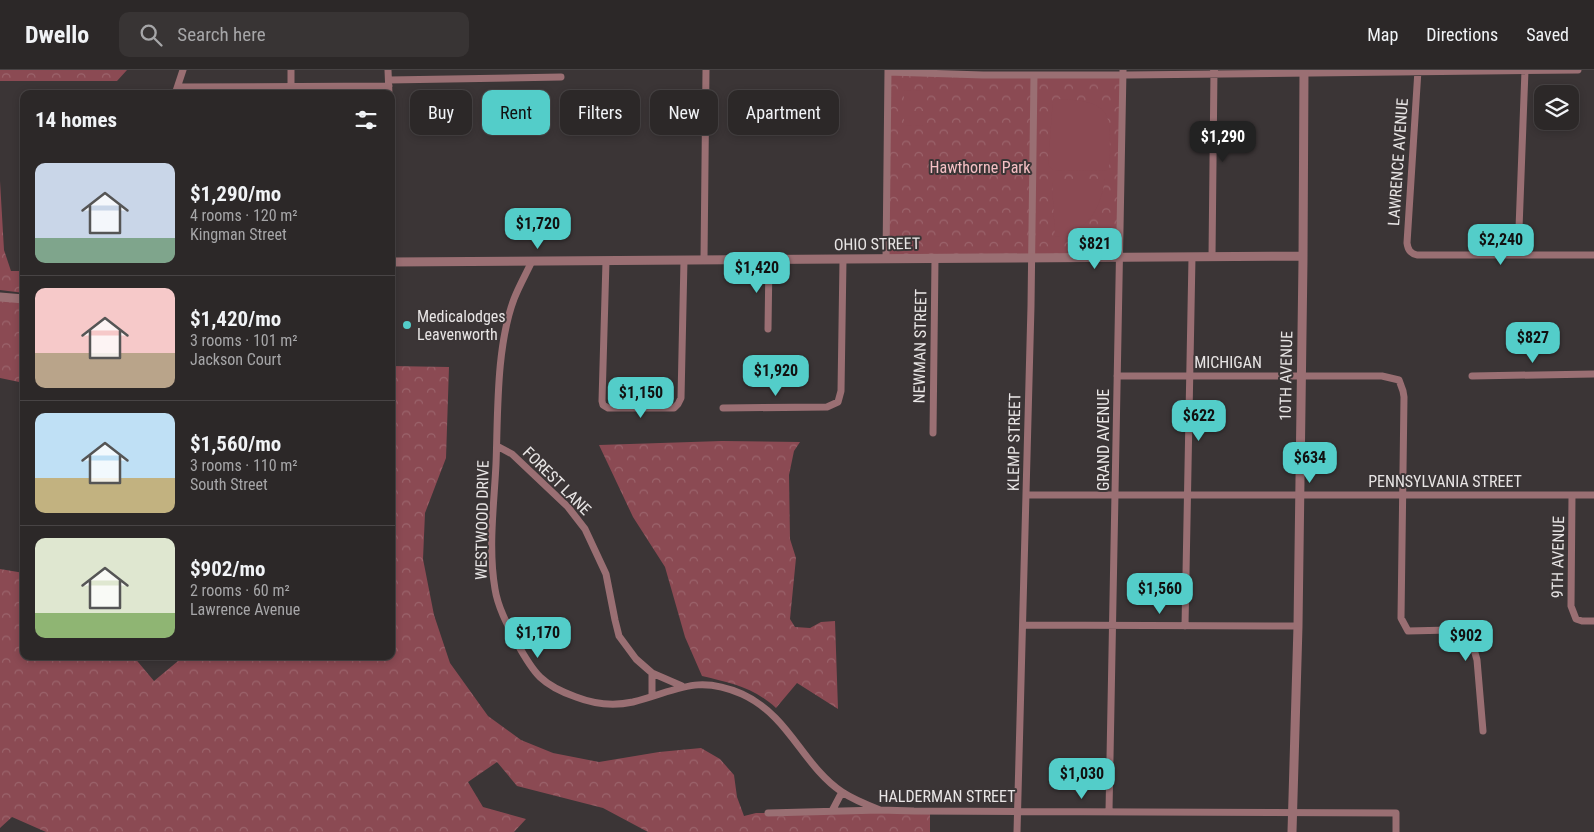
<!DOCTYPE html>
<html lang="en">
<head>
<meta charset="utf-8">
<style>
	body { margin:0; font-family:"Roboto Condensed",sans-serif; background:#383434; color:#f1f3f6; height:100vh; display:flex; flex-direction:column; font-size:19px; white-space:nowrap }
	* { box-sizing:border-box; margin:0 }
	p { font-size:16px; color:#a6a6a8 }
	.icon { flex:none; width:28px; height:28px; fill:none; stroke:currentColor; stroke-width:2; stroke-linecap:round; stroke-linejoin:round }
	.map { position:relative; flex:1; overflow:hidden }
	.drawer { position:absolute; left:20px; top:20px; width:375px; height:570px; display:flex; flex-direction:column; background:#2c2828; border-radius:10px; box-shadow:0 2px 8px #0003,0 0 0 1px #484445 }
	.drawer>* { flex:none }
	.hud { position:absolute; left:410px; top:20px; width:475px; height:45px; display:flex; gap:10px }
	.fabs { position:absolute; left:1534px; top:15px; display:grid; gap:10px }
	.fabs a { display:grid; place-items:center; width:45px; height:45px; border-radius:10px; background:#2c2828; box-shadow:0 2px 8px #0003,0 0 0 1px #484445; font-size:25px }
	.price { position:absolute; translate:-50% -42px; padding:0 11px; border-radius:10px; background:#53cdc9; color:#111; font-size:16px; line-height:32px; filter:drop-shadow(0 1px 2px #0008) }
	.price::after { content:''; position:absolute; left:50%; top:30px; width:15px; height:11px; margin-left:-8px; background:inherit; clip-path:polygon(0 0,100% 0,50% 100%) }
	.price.current { background:#222; color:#fff }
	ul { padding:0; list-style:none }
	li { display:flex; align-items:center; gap:15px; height:125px; padding:0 15px }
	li+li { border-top:1px solid #484445 }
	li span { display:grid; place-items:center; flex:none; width:140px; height:100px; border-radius:10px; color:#555 }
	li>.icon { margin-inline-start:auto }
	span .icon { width:60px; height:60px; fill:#fffc; stroke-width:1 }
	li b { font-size:21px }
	h2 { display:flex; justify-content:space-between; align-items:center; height:60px; padding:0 15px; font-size:21px }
	.chip { padding:0 18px; border-radius:10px; background:#2c2828; box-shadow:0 2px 8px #0003,0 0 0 1px #484445; font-size:18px; line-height:45px }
	.chip.current { background:#53cdc9; color:#111 }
	header { display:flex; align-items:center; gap:30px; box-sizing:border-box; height:70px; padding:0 25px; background:#2c2828; border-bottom:1px solid #484445 }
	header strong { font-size:24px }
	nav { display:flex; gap:28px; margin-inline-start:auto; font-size:18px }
	.search { width:350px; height:45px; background:#383434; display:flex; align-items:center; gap:12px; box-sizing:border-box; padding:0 18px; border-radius:10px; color:#a6a6a8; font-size:19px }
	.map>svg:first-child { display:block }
</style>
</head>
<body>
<header>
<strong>Dwello</strong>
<div class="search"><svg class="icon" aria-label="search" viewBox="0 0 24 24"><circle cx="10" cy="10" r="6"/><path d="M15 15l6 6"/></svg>Search here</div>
<nav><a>Map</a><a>Directions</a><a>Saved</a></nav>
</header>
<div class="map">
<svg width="1594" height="762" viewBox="0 0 1594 762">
	<defs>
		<pattern id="forest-crowns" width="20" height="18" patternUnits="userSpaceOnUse" patternTransform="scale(1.25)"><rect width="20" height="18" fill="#8b4a53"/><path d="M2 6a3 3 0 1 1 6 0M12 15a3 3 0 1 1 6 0" fill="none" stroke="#9b646c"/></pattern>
		<pattern id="water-rules" width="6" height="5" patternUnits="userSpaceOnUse" patternTransform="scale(1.25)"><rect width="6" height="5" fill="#b25362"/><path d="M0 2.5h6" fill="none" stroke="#814d55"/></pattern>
	</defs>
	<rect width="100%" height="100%" fill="#3b3536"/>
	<path fill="url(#forest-crowns)" d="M 0,0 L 127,0 L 117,11 L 0,11 Z
		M 888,2 L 1123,5 L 1119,188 L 886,189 Z
		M 0,111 L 4,180 L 11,201 L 24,201 L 24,223 L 0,220 Z
		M 0,227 L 24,229 L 24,313 L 0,308 Z
		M 391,296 L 449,297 L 446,388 L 425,443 L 423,489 L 434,545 L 450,593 L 488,646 L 521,670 L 553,683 L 599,692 L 659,682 L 701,678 L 720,689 L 734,705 L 737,727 L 744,746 L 756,743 L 768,743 L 930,741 L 930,762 L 648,762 L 603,738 L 517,716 L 497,692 L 468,712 L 483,737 L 526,749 L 514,762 L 46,762 L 12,747 L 0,758 L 0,499 L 24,503 L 24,586 L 133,586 L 154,611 L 184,586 L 391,586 Z
		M 722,371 L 800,372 L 794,381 L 789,405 L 790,469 L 796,488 L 790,549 L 795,557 L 810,558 L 821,552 L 835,551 L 838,639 L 797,613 L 776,638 C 753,617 731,613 702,606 L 685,567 L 665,497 L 633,447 L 599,375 Z"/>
	<path fill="#8b4a53" d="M 923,20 L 923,35 L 904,35 L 904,21 Z
		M 1053,29 C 1119,30 1110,46 1109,101 L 1053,100 L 1048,95 Z
		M 904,41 L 923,41 L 923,55 L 904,56 Z
		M 1056,109 L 1105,109 C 1100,141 1088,161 1055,167 L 1052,113 Z"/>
	<path fill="url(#water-rules)" d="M 621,312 L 638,313 L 638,324 L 620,323 Z"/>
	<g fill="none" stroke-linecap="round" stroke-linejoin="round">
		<path stroke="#9a6f73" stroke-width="7" d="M 388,0 L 389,24
			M 1418,0 L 1407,173 C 1408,180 1410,183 1417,185 L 1594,185
			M 888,2 L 983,5 L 1128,5 L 1578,0
			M 389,10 L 561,7
			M 178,17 L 389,16
			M 175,24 L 183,0
			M 291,24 L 291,0
			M 1518,185 L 1525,0
			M 1212,187 L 1214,0
			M 704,189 L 706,0
			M 886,189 L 888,0
			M 532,191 C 526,204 519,216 514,229 C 496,277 498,344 496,394 C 494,435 488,478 495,519 C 498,538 508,556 517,573 C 534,604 542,615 576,627 C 594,634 614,636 633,632 C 677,621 696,604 742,624 C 790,646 802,695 842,722 C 854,730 867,735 880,740
			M 606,191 L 602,331 L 603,335 L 608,338 L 674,338 L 678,334 L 681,328 L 684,190
			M 768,259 L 769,190
			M 1117,306 L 1382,306 L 1399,310 L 1403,321 L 1404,327 L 1401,548 L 1408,561 L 1450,560 L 1465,566 L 1473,576 L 1477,590 L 1483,661
			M 1472,306 L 1594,304
			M 723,338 L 827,337 L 838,332 L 841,321 L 843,190
			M 933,363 L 935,189
			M 497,376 L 512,384 L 568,437 L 585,459 L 606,504 L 615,550 L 619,566 L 636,589 L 652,603 L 682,616
			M 1027,425 L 1594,425
			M 1572,425 L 1571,536 L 1576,549 L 1582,551 L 1594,551
			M 1023,555 L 1298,556
			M 1185,556 L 1192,187
			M 652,626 L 652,603
			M 832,741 L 842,722
			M 1109,741 L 1123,0
			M 768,743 L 880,740 L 914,741 L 1396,743 L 1396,762
			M 1017,762 L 1031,236 L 1034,5"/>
		<path stroke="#9a6f73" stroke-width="9" d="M 391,192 L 1303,186
			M 0,227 L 24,229
			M 1292,762 L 1298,556 L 1303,190 L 1304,0"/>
	</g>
	<circle fill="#53cdc9" stroke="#3b3536" stroke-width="2" cx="407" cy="255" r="5"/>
	<g text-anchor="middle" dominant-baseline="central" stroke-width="4" stroke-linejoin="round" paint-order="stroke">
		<g font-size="16" fill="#e8e5e5" stroke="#3b3536">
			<text transform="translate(1398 92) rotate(-86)">LAWRENCE AVENUE</text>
			<text transform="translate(877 174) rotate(-1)">OHIO STREET</text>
			<text transform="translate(920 276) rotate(-89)">NEWMAN STREET</text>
			<text x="1228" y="292">MICHIGAN</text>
			<text transform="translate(1286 306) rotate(-89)">10TH AVENUE</text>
			<text transform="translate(1103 370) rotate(-90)">GRAND AVENUE</text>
			<text transform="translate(1014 372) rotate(-89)">KLEMP STREET</text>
			<text transform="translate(557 411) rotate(45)">FOREST LANE</text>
			<text x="1445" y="411">PENNSYLVANIA STREET</text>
			<text transform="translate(482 450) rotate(-89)">WESTWOOD DRIVE</text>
			<text transform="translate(1558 487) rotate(-89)">9TH AVENUE</text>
			<text x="947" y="726">HALDERMAN STREET</text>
		</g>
		<g font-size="16" fill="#f5c0c5" stroke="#3b3536">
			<text x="980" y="97">Hawthorne Park</text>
		</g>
		<g font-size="16" fill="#e8e5e5" stroke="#3b3536" text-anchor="start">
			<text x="417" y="246">Medicalodges<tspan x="417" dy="18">Leavenworth</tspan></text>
		</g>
	</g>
</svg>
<div class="fabs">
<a><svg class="icon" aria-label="layers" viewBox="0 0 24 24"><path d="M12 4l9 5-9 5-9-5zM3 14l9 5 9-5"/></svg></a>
</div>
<b class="price current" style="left:1223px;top:93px">$1,290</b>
<b class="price" style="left:538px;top:180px">$1,720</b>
<b class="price" style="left:1501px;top:196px">$2,240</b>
<b class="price" style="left:1095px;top:200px">$821</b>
<b class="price" style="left:757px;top:224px">$1,420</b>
<b class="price" style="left:1533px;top:294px">$827</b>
<b class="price" style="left:776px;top:327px">$1,920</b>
<b class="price" style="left:641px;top:349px">$1,150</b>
<b class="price" style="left:1199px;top:372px">$622</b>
<b class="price" style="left:1310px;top:414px">$634</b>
<b class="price" style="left:1160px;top:545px">$1,560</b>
<b class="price" style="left:538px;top:589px">$1,170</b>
<b class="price" style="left:1466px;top:592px">$902</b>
<b class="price" style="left:1082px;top:730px">$1,030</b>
<div class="hud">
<a class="chip">Buy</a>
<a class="chip current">Rent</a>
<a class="chip">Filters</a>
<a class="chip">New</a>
<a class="chip">Apartment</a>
</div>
<section class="drawer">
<h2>14 homes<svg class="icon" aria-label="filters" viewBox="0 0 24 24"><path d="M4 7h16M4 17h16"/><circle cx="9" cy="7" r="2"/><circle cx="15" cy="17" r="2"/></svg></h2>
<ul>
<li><span style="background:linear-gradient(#c9d6e8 75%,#7fa58c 0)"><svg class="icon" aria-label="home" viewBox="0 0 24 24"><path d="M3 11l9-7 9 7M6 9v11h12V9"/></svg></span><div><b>$1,290/mo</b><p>4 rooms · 120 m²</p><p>Kingman Street</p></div></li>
<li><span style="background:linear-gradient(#f6c9c9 65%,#b9a48a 0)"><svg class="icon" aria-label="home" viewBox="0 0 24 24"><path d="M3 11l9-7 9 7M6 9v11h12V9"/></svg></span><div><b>$1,420/mo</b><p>3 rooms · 101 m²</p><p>Jackson Court</p></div></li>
<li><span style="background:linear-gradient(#bfe0f5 65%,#c2b280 0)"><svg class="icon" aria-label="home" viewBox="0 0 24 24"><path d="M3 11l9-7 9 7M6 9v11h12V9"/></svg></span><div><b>$1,560/mo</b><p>3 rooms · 110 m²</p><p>South Street</p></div></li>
<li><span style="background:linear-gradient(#dfe7d0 75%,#8fb573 0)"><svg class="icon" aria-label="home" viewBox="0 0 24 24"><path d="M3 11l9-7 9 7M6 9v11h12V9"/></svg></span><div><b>$902/mo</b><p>2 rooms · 60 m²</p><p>Lawrence Avenue</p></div></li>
</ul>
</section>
</div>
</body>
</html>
